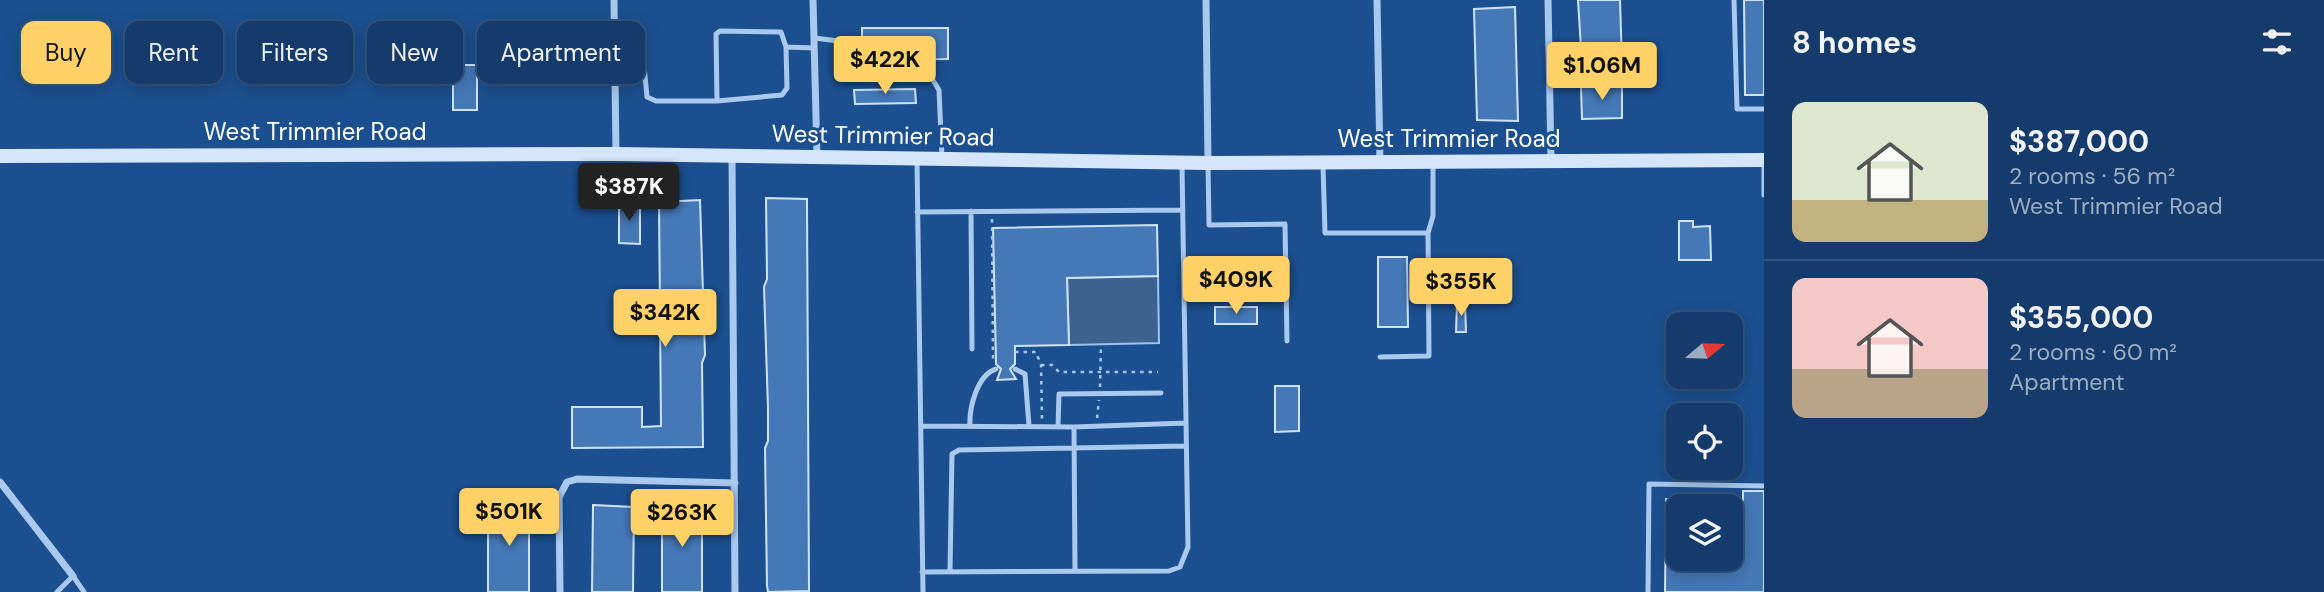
<!DOCTYPE html>
<html lang="en">
<head>
<meta charset="utf-8">
<style>
	body { margin:0; font-family:"DM Sans",sans-serif; background:#214673; color:#f1f3f6; height:100vh; display:flex; flex-direction:column; font-size:26px; white-space:nowrap }
	* { box-sizing:border-box; margin:0 }
	p { font-size:23px; color:#9dadc1 }
	.icon { flex:none; width:38px; height:38px; fill:none; stroke:currentColor; stroke-width:2; stroke-linecap:round; stroke-linejoin:round }
	.map { position:relative; flex:1; overflow:hidden }
	.sheet { display:flex; flex-direction:column; background:#143b6b; width:560px }
	.sheet>* { flex:none }
	.guide { position:absolute; left:21px; top:21px; width:665px; height:63px; display:flex; gap:14px }
	.needle { width:46px; rotate:71deg }
	.fabs { position:absolute; left:1666px; top:312px; display:grid; gap:14px }
	.fabs a { display:grid; place-items:center; width:77px; height:77px; border-radius:14px; background:#143b6b; box-shadow:0 4px 18px #0003,0 0 0 2px #33557e; font-size:35px }
	.price { position:absolute; translate:-50% -60px; padding:0 16px; border-radius:7px; background:#ffd166; color:#111; font-size:23px; line-height:46px; filter:drop-shadow(0 2px 4px #0008) }
	.price::after { content:''; position:absolute; left:50%; top:42px; width:21px; height:16px; margin-left:-10px; background:inherit; clip-path:polygon(0 0,100% 0,50% 100%) }
	.price.selected { background:#222; color:#fff }
	ul { padding:0; list-style:none }
	li { display:flex; align-items:center; gap:21px; height:175px; padding:0 28px }
	li+li { border-top:2px solid #33557e }
	li span { display:grid; place-items:center; flex:none; width:196px; height:140px; border-radius:14px; color:#555 }
	li>.icon { margin-inline-start:auto }
	span .icon { width:84px; height:84px; fill:#fffc; stroke-width:1 }
	li b { font-size:30px }
	h2 { display:flex; justify-content:space-between; align-items:center; height:84px; padding:0 28px; font-size:30px }
	.chip { padding:0 24px; border-radius:14px; background:#143b6b; box-shadow:0 4px 18px #0003,0 0 0 2px #33557e; font-size:24px; line-height:63px }
	.chip.selected { background:#ffd166; color:#111 }
	main { display:flex; flex:1; min-height:0 }
	.map>svg:first-child { display:block }
</style>
</head>
<body>
<main>
<div class="map">
<svg width="1764" height="592" viewBox="0 0 1764 592">
	<rect width="100%" height="100%" fill="#1b4f8f"/>
	<path fill="#3c6290" stroke="#9cc4f0" stroke-width="2" d="M 1158,276 L 1159,343 L 1069,345 L 1067,278 Z"/>
	<path fill="#4478b7" stroke="#cfe3fa" stroke-width="2" d="M 1578,0 L 1620,0 L 1622,64 L 1582,65 Z
		M 1744,0 L 1764,0 L 1764,95 L 1745,95 Z
		M 1515,7 L 1518,121 L 1477,120 L 1474,9 Z
		M 862,28 L 948,28 L 948,59 L 862,60 Z
		M 453,65 L 477,65 L 477,110 L 453,110 Z
		M 1622,86 L 1622,118 L 1582,119 L 1581,87 Z
		M 915,89 L 916,103 L 855,104 L 854,90 Z
		M 766,198 L 807,199 L 809,591 L 768,592 L 767,586 L 765,448 L 768,441 L 768,408 L 764,287 L 767,279 Z
		M 700,200 L 705,355 L 702,363 L 703,447 L 572,448 L 572,407 L 642,407 L 642,427 L 661,426 L 659,202 Z
		M 619,202 L 640,203 L 640,244 L 619,243 Z
		M 1679,221 L 1693,221 L 1693,227 L 1710,226 L 1711,260 L 1679,260 Z
		M 1157,225 L 1158,276 L 1067,278 L 1069,345 L 1015,346 L 1015,364 L 1010,369 L 1016,379 L 997,380 L 1001,369 L 996,364 L 993,228 Z
		M 1378,257 L 1407,257 L 1408,327 L 1378,327 Z
		M 1457,302 L 1465,302 L 1466,332 L 1456,332 Z
		M 1215,307 L 1257,307 L 1257,324 L 1215,324 Z
		M 1275,386 L 1299,386 L 1299,431 L 1275,432 Z
		M 1743,491 L 1764,491 L 1764,592 L 1665,592 L 1666,499 L 1678,499 L 1678,558 L 1731,558 L 1731,500 L 1743,500 Z
		M 529,503 L 529,592 L 488,592 L 488,504 Z
		M 593,505 L 634,507 L 633,592 L 592,592 Z
		M 702,505 L 702,592 L 662,592 L 662,506 Z"/>
	<g fill="none" stroke-linecap="round" stroke-linejoin="round">
		<path stroke="#a9c9ee" stroke-width="2.5" stroke-dasharray="3.5 5" stroke-linecap="butt" d="M 992,219 L 993,363
			M 1015,352 L 1036,352 L 1041,365 L 1042,420
			M 1041,365 L 1052,365 L 1059,372 L 1158,372
			M 1100,387 L 1101,345
			M 1097,418 L 1099,400"/>
		<path stroke="#a9c9ee" stroke-width="5" d="M 1734,0 L 1737,109 L 1764,109
			M 814,38 L 839,41 L 853,68 L 863,76 L 931,77 L 939,90 L 942,158
			M 615,56 L 643,55 L 647,97 L 656,101 L 717,101 L 782,95 L 787,88 L 786,47
			M 717,101 L 716,34 L 720,31 L 781,32 L 786,47 L 814,48
			M 1764,160 L 1764,195
			M 917,161 L 923,592
			M 1208,163 L 1209,225 L 1285,224 L 1287,341
			M 1323,165 L 1325,233 L 1428,233
			M 971,211 L 972,349
			M 917,212 L 1183,210
			M 1380,357 L 1429,356 L 1428,233 L 1433,216 L 1433,165
			M 1015,369 L 1025,374 L 1029,426
			M 922,426 L 1074,427 L 1186,423
			M 970,426 C 969,408 977,375 996,369
			M 1058,427 L 1059,394 L 1161,393
			M 1074,427 L 1075,571
			M 950,571 L 952,454 L 959,450 L 1186,446
			M 922,572 L 1169,571 L 1180,567 L 1188,547 L 1182,165
			M 57,592 L 73,576 L 84,592
			M 1648,592 L 1649,484 L 1764,486"/>
		<path stroke="#a9c9ee" stroke-width="7" d="M 614,0 L 616,154
			M 813,0 L 817,156
			M 1206,0 L 1208,163
			M 1377,0 L 1380,161
			M 1548,0 L 1551,160
			M 732,155 L 735,592
			M 0,482 L 73,576
			M 560,592 L 559,497 L 567,482 L 577,479 L 735,483"/>
		<path stroke="#d6e6fa" stroke-width="14" d="M 0,156 L 616,154 L 1208,163 L 1764,160"/>
	</g>
	<g text-anchor="middle" dominant-baseline="central" stroke-width="6" stroke-linejoin="round" paint-order="stroke">
		<g font-size="24" fill="#fff" stroke="#1b4f8f">
			<text x="315" y="131">West Trimmier Road</text>
			<text transform="translate(883 135) rotate(1)">West Trimmier Road</text>
			<text x="1449" y="138">West Trimmier Road</text>
		</g>
	</g>
</svg>
<div class="fabs">
<a><svg class="needle" viewBox="-14 -14 28 28"><path d="M0-13l5 13h-10z" fill="#e53935"/><path d="M0 13l5-13h-10z" fill="#9dadc1"/></svg></a>
<a><svg class="icon" aria-label="locate" viewBox="0 0 24 24"><circle cx="12" cy="12" r="6"/><path d="M12 2v4M12 18v4M2 12h4M18 12h4"/></svg></a>
<a><svg class="icon" aria-label="layers" viewBox="0 0 24 24"><path d="M12 4l9 5-9 5-9-5zM3 14l9 5 9-5"/></svg></a>
</div>
<b class="price" style="left:885px;top:96px">$422K</b>
<b class="price" style="left:1602px;top:102px">$1.06M</b>
<b class="price selected" style="left:629px;top:223px">$387K</b>
<b class="price" style="left:1236px;top:316px">$409K</b>
<b class="price" style="left:1461px;top:318px">$355K</b>
<b class="price" style="left:665px;top:349px">$342K</b>
<b class="price" style="left:509px;top:548px">$501K</b>
<b class="price" style="left:682px;top:549px">$263K</b>
<div class="guide">
<a class="chip selected">Buy</a>
<a class="chip">Rent</a>
<a class="chip">Filters</a>
<a class="chip">New</a>
<a class="chip">Apartment</a>
</div>
</div>
<section class="sheet">
<h2>8 homes<svg class="icon" aria-label="filters" viewBox="0 0 24 24"><path d="M4 7h16M4 17h16"/><circle cx="9" cy="7" r="2"/><circle cx="15" cy="17" r="2"/></svg></h2>
<ul>
<li><span style="background:linear-gradient(#dfe7d0 70%,#c2b280 0)"><svg class="icon" aria-label="home" viewBox="0 0 24 24"><path d="M3 11l9-7 9 7M6 9v11h12V9"/></svg></span><div><b>$387,000</b><p>2 rooms · 56 m²</p><p>West Trimmier Road</p></div></li>
<li><span style="background:linear-gradient(#f6c9c9 65%,#b9a48a 0)"><svg class="icon" aria-label="home" viewBox="0 0 24 24"><path d="M3 11l9-7 9 7M6 9v11h12V9"/></svg></span><div><b>$355,000</b><p>2 rooms · 60 m²</p><p>Apartment</p></div></li>
</ul>
</section>
</main>
</body>
</html>
